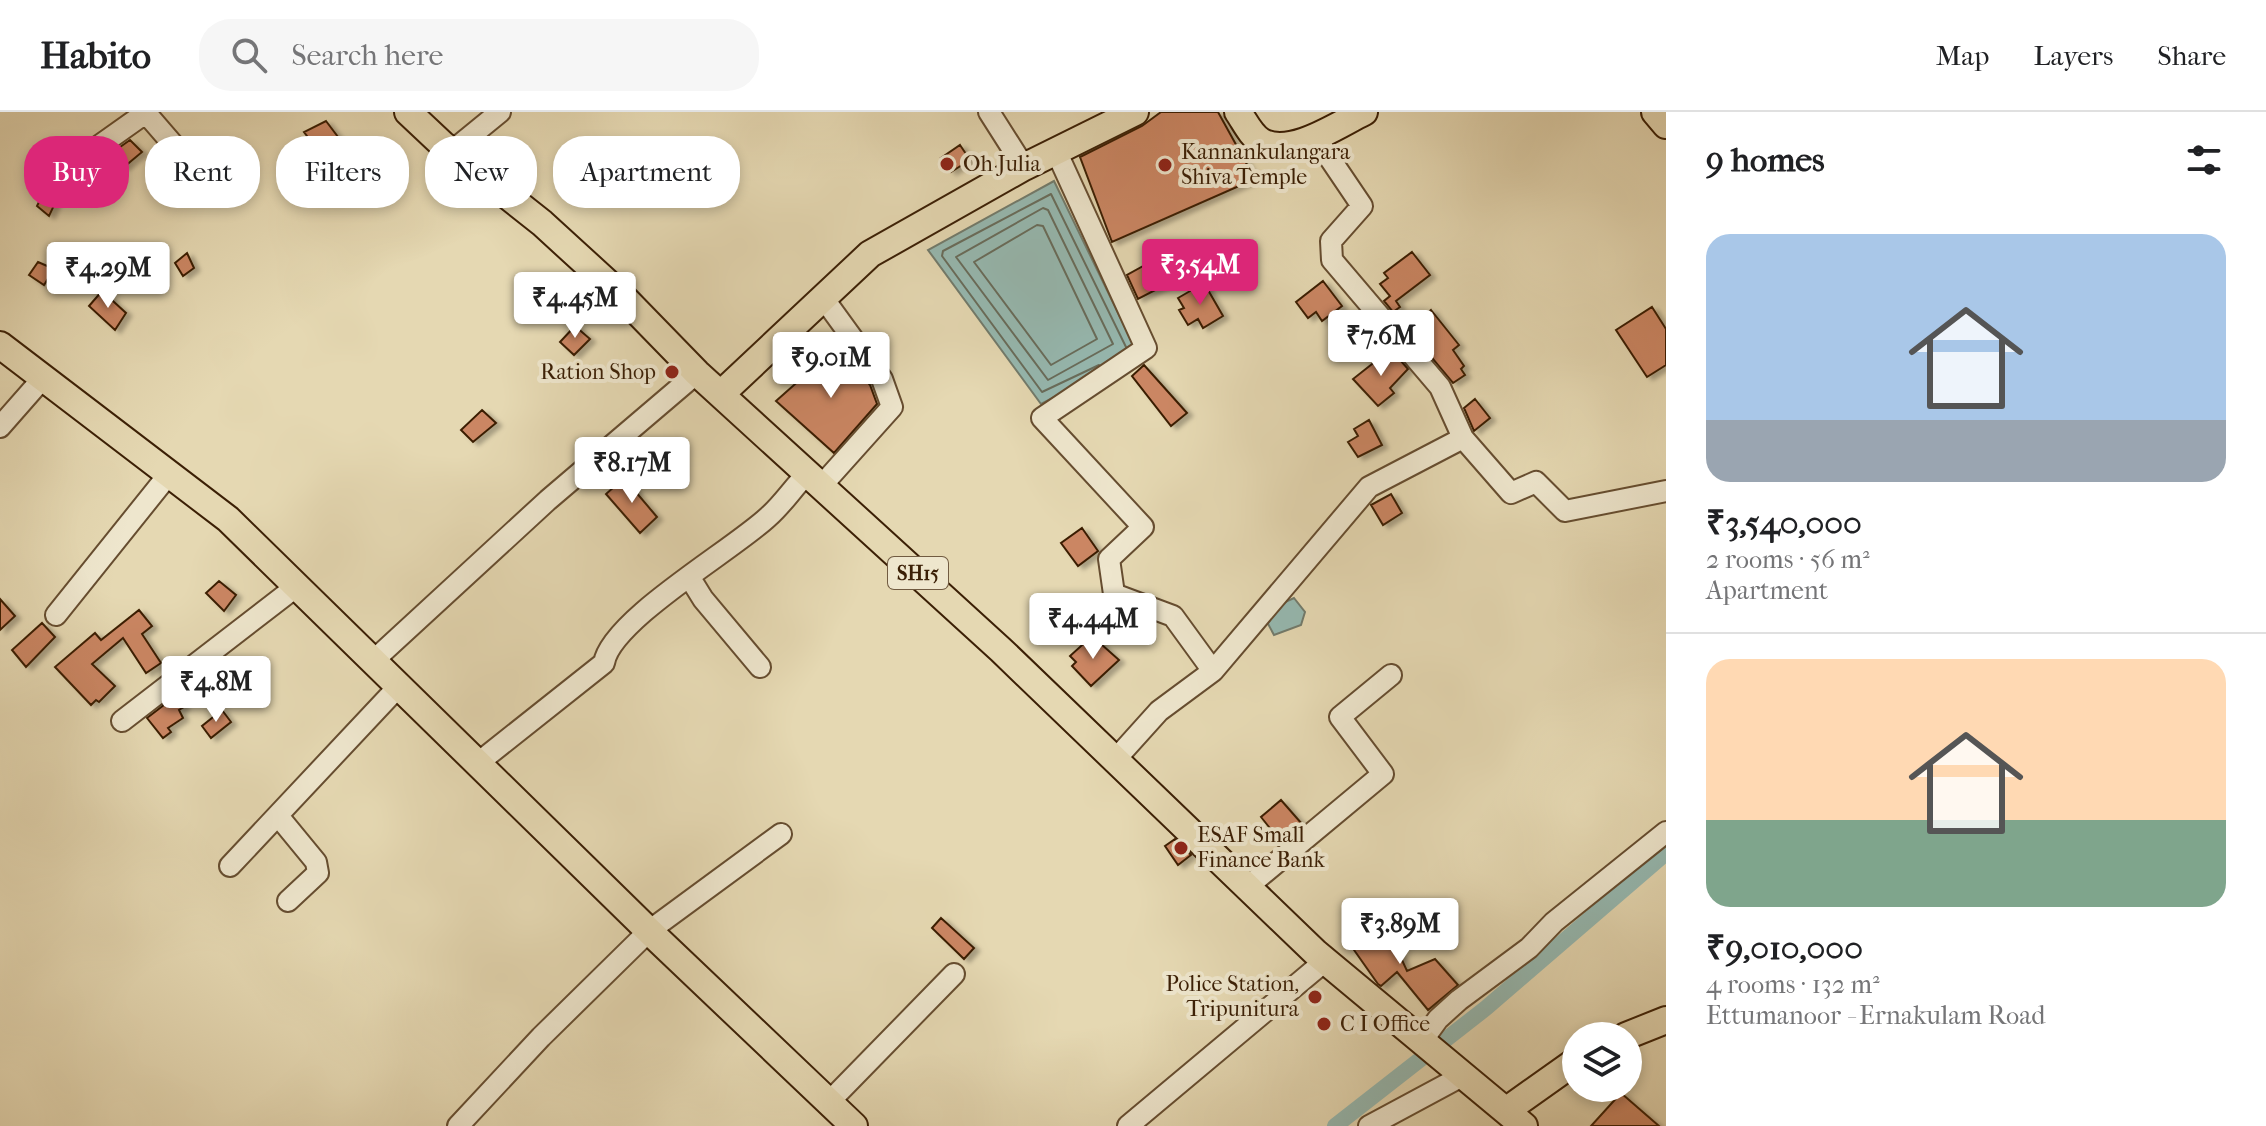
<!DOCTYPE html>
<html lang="en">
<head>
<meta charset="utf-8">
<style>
	body { margin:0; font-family:"IM FELL French Canon",serif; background:#f6f6f6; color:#202124; height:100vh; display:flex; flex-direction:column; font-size:30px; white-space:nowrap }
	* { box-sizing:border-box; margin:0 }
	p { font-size:26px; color:#757577 }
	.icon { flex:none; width:44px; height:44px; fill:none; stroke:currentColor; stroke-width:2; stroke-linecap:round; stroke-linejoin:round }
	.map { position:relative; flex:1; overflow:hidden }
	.drawer { display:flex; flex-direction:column; background:#fff; width:600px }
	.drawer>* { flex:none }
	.top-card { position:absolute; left:24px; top:24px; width:760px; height:72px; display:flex; gap:16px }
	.fabs { position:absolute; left:1562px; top:910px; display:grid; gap:16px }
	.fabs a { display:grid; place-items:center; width:80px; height:80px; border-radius:50%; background:#fff; box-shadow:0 4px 12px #0003; font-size:40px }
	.price { position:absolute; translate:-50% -68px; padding:0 18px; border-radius:8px; background:#fff; color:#222; font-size:26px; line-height:52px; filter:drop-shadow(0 2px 4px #0008) }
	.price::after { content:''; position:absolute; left:50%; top:48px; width:24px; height:18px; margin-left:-12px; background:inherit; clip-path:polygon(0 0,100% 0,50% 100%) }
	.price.selected { background:#db2777; color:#fff }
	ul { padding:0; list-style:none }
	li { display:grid; align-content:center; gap:16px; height:424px; padding:0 40px }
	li+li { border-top:2px solid #e0e0e0 }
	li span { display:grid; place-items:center; height:248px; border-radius:24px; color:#555 }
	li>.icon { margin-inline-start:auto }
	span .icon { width:144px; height:144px; fill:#fffc; stroke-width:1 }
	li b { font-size:34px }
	h2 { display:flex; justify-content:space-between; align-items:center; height:96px; padding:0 40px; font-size:34px }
	.chip { padding:0 28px; border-radius:32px; background:#fff; box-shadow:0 4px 12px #0003; font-size:28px; line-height:72px }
	.chip.selected { background:#db2777; color:#fff }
	header { display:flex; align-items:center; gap:48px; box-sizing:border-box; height:112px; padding:0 40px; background:#fff; border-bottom:2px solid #e0e0e0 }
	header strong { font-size:38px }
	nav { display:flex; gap:44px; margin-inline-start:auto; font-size:28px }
	.search { width:560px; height:72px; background:#f6f6f6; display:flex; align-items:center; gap:20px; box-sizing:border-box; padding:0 28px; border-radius:32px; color:#757577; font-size:30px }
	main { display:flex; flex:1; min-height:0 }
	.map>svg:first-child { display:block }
</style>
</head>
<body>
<header>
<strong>Habito</strong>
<div class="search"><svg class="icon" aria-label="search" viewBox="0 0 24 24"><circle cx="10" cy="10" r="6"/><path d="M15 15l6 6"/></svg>Search here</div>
<nav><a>Map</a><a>Layers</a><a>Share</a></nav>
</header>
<main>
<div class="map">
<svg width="1666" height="1014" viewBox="0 0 1666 1014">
	<defs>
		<filter id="shadow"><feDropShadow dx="5.5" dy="3" stdDeviation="2" flood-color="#0004"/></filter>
	</defs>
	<rect width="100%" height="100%" fill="#e5d8b2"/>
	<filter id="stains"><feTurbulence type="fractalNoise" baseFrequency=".0025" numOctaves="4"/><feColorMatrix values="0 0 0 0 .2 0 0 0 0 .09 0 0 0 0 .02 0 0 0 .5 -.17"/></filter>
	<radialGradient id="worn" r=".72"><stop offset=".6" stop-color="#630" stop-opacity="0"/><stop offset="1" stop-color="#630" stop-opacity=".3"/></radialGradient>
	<path fill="#96b9b1" stroke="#727b6c" stroke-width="2" d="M 1054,69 L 1138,242 L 1041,292 L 928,138 Z
		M 1294,486 L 1305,500 L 1301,513 L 1274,523 L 1266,508 L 1274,495 Z"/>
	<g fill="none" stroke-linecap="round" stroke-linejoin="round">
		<path stroke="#686c5b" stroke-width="2" d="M 1043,96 L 1048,98 L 1113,232 L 1048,268 L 956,145 Z
			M 1037,113 L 1043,114 L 1097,227 L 1051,253 L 974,150 Z
			M 1099,253 L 1042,280 L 942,144 L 943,139 L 1051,82 L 1126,235"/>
		<path stroke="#96b9b1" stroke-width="16" d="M 1335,1014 L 1486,896 L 1666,741"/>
	</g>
	<path fill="#cb8663" stroke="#3b1f05" stroke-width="2" filter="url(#shadow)" d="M 1161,0 L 1218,0 L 1255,67 L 1112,130 L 1080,45 L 1142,14 Z
		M 326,9 L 338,25 L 317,37 L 304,20 Z
		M 130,28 L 142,40 L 124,55 L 106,45 Z
		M 960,33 L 970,48 L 951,60 L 941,46 Z
		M 44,80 L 57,87 L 49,104 L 37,94 Z
		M 1220,133 L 1236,157 L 1215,172 L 1198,148 Z
		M 1412,140 L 1430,163 L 1396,189 L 1400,195 L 1393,200 L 1384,189 L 1390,184 L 1380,172 L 1388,166 L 1384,161 Z
		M 187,141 L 194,156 L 183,164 L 175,151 Z
		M 1154,148 L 1167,172 L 1138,187 L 1127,163 Z
		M 38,150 L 54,157 L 44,173 L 29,163 Z
		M 1323,169 L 1342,194 L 1322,209 L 1316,200 L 1308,206 L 1296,190 Z
		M 1204,171 L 1223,204 L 1203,216 L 1198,207 L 1188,213 L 1179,198 L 1184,196 L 1178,186 Z
		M 102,179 L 126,201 L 115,218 L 89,194 Z
		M 1652,195 L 1666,217 L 1666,253 L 1647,265 L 1616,218 Z
		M 1431,198 L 1459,233 L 1453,238 L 1464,254 L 1461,257 L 1465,263 L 1453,271 L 1412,222 L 1418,217 L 1417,210 Z
		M 575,214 L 590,227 L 574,243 L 560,230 Z
		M 838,234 L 870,273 L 877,292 L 834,341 L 776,289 Z
		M 1394,241 L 1408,257 L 1390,276 L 1394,281 L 1378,294 L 1353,267 L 1381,245 L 1384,249 Z
		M 1144,253 L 1187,301 L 1171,314 L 1132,264 Z
		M 1475,287 L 1490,306 L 1474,319 L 1464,296 Z
		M 482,298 L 496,311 L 473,330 L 461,318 Z
		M 1369,308 L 1382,333 L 1358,345 L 1348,330 L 1358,324 L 1354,317 Z
		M 624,366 L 657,405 L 640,421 L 606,382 Z
		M 1391,382 L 1402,401 L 1383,413 L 1371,393 Z
		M 1082,416 L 1098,439 L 1078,454 L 1061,431 Z
		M 219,469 L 236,483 L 224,499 L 206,481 Z
		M 0,487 L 15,504 L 0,518 Z
		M 139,498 L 152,514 L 142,522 L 161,551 L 146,561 L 123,526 L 92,552 L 115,574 L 99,590 L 96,588 L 91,593 L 55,555 L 95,521 L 101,528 Z
		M 42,511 L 55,525 L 26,555 L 12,538 Z
		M 1092,524 L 1119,548 L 1091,574 L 1072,554 L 1076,550 L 1070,544 Z
		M 177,583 L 184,595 L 179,598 L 183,606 L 168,616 L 171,620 L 163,626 L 147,606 Z
		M 222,598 L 231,610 L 211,626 L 202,614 Z
		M 1281,688 L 1302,712 L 1281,730 L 1261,705 Z
		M 1175,727 L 1191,743 L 1178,753 L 1165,734 Z
		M 941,806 L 974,836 L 964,847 L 932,816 Z
		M 1374,806 L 1397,837 L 1407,859 L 1435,847 L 1458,873 L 1428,898 L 1397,860 L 1381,874 L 1378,872 L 1347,828 Z
		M 1621,981 L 1659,1014 L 1591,1014 Z"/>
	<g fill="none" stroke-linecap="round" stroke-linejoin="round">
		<defs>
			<path id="minor" d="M 145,0 L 196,59
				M 989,0 L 1024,55
				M 1314,23 L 1362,94 L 1331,129 L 1332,148 L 1440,275 L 1463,326
				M 451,40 L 500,0
				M 89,41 L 144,2
				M 1057,41 L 1146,236 L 1042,306 L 1143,415 L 1109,447 L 1114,482 L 1173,504 L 1213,559 L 1159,599 L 1114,649
				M 0,315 L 43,266
				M 823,372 L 892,295 L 882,267 L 824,187
				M 690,466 L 703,487 L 760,555
				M 56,503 L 169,362
				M 373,549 L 548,388 L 697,261
				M 1213,559 L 1369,375 L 1463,326 L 1511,381 L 1536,370 L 1565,399 L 1666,379
				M 122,609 L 297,474
				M 478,651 L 604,551 C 611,508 733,438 768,405 C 784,391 794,374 809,360
				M 279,705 L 316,750 L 318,761 L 288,789
				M 230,754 L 399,574
				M 1246,776 L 1383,662 L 1340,605 L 1391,563
				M 1422,929 L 1438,907 L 1459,888 L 1529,836 L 1554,810 L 1666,720
				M 829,990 L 954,862
				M 458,1014 L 541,925 L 649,819 L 781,722
				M 1128,1014 L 1325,849
				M 1369,1014 L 1464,963"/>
			<path id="major" d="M 408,0 L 442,32 L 542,111 L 624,186 L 697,261 L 1001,538 L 1316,841 L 1524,1014
				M 1238,0 C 1245,10 1251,24 1262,30 C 1292,45 1337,13 1364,0
				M 1655,0 L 1666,13
				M 0,233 L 228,407 L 649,819 L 854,1014
				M 722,281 L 870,142 L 1024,55 L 1135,0
				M 1626,924 L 1666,908
				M 1507,998 L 1576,949"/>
		</defs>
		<use href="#minor" stroke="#664d30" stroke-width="24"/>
		<use href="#major" stroke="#3b1f05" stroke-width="30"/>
		<use href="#minor" stroke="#eee6cd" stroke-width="20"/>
		<use href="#major" stroke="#e5d8b2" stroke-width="26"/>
	</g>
	<g fill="#8f2418" stroke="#eee6cd" stroke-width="3">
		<circle cx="947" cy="52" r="8"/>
		<circle cx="1165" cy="53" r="8"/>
		<circle cx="672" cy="260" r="8"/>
		<circle cx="1181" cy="736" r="8"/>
		<circle cx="1315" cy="885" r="8"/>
		<circle cx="1324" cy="912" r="8"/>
	</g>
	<g text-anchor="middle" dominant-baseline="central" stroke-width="8" stroke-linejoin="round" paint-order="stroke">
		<rect fill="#eee6cd" stroke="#715b41" stroke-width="2" x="888" y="445" width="60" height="32" rx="6"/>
		<g font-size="20" font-weight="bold" fill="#3b1f05">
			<text x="918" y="461">SH15</text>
		</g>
		<g font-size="22" fill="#3b1f05" stroke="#eee6cd" text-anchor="start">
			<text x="1181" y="40">Kannankulangara<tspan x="1181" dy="25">Shiva Temple</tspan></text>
			<text x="963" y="52">Oh Julia</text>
			<text x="656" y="260" text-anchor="end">Ration Shop</text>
			<text x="1197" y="723">ESAF Small<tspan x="1197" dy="25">Finance Bank</tspan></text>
			<text x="1299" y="872" text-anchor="end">Police Station,<tspan x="1299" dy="25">Tripunitura</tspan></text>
			<text x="1340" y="912">C I Office</text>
		</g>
	</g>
	<rect width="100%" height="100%" filter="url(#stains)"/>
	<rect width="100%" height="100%" fill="url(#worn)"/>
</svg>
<div class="fabs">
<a><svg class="icon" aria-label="layers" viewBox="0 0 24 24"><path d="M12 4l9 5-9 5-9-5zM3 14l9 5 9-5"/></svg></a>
</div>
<b class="price selected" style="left:1200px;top:195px">₹3.54M</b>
<b class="price" style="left:108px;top:198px">₹4.29M</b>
<b class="price" style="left:575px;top:228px">₹4.45M</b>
<b class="price" style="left:1381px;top:266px">₹7.6M</b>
<b class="price" style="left:831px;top:288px">₹9.01M</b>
<b class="price" style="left:632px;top:393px">₹8.17M</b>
<b class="price" style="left:1093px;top:549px">₹4.44M</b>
<b class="price" style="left:216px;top:612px">₹4.8M</b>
<b class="price" style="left:1400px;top:854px">₹3.89M</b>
<div class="top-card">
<a class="chip selected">Buy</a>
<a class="chip">Rent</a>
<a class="chip">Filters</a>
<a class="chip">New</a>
<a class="chip">Apartment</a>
</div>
</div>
<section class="drawer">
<h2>9 homes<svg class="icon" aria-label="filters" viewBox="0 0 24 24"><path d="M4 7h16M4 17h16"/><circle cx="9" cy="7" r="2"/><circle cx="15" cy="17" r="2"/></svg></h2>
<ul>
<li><span style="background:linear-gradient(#a9c7e8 75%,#9aa5b1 0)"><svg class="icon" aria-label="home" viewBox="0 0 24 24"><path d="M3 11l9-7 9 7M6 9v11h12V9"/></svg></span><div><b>₹3,540,000</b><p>2 rooms · 56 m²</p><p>Apartment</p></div></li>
<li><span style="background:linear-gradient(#ffd9b3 65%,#7fa58c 0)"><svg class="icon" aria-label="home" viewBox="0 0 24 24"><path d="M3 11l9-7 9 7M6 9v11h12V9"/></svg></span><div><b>₹9,010,000</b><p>4 rooms · 132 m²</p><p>Ettumanoor - Ernakulam Road</p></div></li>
</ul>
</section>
</main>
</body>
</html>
